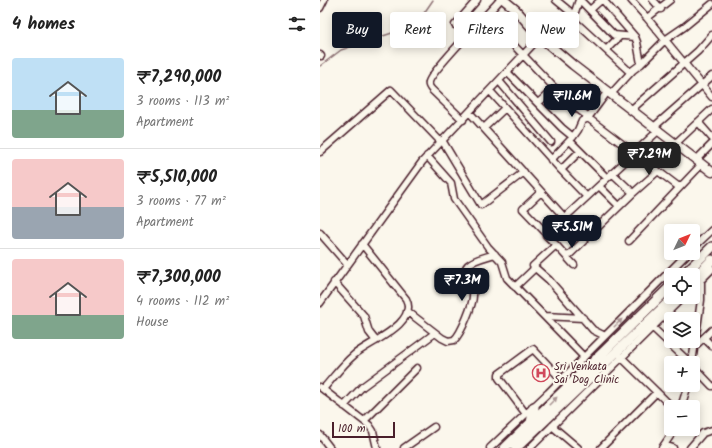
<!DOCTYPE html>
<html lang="en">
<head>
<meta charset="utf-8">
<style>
	body { margin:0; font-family:Kalam,sans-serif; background:#f2f2f2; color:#222; height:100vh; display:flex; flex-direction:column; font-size:15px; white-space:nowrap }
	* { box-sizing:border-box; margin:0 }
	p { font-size:13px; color:#767676 }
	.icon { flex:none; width:22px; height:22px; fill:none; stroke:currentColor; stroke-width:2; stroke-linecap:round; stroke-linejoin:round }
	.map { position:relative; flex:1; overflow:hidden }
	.sheet { display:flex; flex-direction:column; background:#fff; width:320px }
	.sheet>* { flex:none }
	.guide { position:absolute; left:12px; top:12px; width:320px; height:36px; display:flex; gap:8px }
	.needle { width:26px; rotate:47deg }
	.fabs { position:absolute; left:344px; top:224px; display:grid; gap:8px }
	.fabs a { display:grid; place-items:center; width:36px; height:36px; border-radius:4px; background:#fff; box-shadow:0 2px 10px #0003; font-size:20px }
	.scale { position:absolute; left:12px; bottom:10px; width:63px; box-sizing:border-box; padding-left:4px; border:2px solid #4a1f2b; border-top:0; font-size:11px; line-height:14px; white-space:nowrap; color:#4a1f2b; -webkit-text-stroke:3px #fbf7ec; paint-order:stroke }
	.price { position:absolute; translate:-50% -34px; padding:0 9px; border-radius:8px; background:#111827; color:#fff; font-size:13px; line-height:26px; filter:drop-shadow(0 1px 2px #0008) }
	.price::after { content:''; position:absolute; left:50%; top:24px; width:12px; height:9px; margin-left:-6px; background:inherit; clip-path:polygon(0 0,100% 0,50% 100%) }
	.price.on { background:#222; color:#fff }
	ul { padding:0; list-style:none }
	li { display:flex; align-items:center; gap:12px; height:100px; padding:0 12px }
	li+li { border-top:1px solid #e0e0e0 }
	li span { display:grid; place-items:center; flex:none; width:112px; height:80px; border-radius:4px; color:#555 }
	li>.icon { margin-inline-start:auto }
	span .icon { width:48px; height:48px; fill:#fffc; stroke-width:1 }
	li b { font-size:17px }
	h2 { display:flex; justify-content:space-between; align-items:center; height:48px; padding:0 12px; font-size:17px }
	.chip { padding:0 14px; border-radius:4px; background:#fff; box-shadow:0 2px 10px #0003; font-size:14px; line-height:36px }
	.chip.on { background:#111827; color:#fff }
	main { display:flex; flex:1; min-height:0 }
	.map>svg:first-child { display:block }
</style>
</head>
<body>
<main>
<section class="sheet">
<h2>4 homes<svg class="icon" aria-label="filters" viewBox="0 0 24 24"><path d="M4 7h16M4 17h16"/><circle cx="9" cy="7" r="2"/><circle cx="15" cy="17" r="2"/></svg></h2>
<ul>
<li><span style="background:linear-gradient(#bfe0f5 65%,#7fa58c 0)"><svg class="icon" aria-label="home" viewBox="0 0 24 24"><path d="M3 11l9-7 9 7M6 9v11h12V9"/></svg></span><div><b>₹7,290,000</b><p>3 rooms · 113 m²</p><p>Apartment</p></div></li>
<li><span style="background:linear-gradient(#f6c9c9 60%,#9aa5b1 0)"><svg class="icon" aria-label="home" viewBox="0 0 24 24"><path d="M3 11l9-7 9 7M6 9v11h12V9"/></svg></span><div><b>₹5,510,000</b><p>3 rooms · 77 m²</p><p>Apartment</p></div></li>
<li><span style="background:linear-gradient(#f6c9c9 70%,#7fa58c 0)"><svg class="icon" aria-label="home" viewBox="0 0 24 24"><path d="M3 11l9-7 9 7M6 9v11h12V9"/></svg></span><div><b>₹7,300,000</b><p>4 rooms · 112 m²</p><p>House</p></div></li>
</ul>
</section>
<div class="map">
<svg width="392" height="448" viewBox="0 0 392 448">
	<rect width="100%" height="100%" fill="#fbf7ec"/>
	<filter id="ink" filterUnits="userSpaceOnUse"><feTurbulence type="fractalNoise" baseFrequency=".025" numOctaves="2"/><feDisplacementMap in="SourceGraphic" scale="8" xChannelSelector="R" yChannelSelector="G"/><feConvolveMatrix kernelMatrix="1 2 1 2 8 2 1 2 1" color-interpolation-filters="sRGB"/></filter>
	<g filter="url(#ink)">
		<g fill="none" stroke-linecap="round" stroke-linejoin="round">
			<path stroke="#907477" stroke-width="1.5" d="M 0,66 L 21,50 L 84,29 L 102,16 L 113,0"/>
			<defs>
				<path id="minor" d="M 236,0 L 253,14
					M 260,0 L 294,35 L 315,37
					M 283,0 L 315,37 L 317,42 L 321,64 L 313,70 L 291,94
					M 311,0 L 327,18 L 350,0
					M 333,0 L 341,9
					M 0,8 L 4,0
					M 270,10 L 281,0
					M 250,17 L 310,72
					M 327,18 L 392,97
					M 135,25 L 157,0
					M 184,35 L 248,102 L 269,117
					M 227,43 L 255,12 L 259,0
					M 286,50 L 299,37
					M 0,55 L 1,56
					M 321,64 L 345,40 L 364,27 L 392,4
					M 187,72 L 242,128 L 253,137
					M 179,81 L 231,142
					M 170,91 L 241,170
					M 218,103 L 235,88
					M 312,109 L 378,51 L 392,35
					M 150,113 L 245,218
					M 268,118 L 359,187
					M 143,120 L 112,90 C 110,88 108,85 109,82 C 111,71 169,13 180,0
					M 378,122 L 392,138
					M 335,126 L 392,76
					M 164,128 L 185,108
					M 122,140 L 161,205 L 204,172
					M 250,141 L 287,178
					M 356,143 L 392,109
					M 260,151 L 241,170 L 267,197
					M 0,152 L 71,90 L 121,142
					M 107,156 L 131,183 L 134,199 L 168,247 L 182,262 L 187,278 L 264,357
					M 231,160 L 253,137 L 258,130 L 262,121 L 268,118 L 288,91
					M 376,160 L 392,144
					M 292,173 L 310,190
					M 279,186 L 299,206
					M 221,192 L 203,209 L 227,234
					M 0,233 L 27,264
					M 309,241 L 382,164
					M 236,245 L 254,265
					M 373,248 L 392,230
					M 247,257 L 311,195 L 338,171
					M 14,282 L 44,316 L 49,332 L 56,341
					M 195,287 L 215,268
					M 373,288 L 392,269
					M 0,303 L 102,162 L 220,37
					M 87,311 L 122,338 L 128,341 L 134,340 C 141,334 154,303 153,294 C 152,286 140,273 148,265 C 154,259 167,257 175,254
					M 225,316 L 263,318
					M 332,327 L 370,363
					M 285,336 L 273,330 L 229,280 L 213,266 L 236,245 L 226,235 L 339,130
					M 384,338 L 392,346
					M 375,346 L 392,330
					M 301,357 L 352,407
					M 372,363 L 381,300 L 381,280
					M 373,366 L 392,386
					M 0,387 L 49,425 L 53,431 L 57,448
					M 3,389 C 13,378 22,365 34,355 C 47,343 99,324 86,299 L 42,244
					M 24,406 L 42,387 L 115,333
					M 361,407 L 368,385
					M 206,414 L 179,378 L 179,374 L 213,349 L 242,380
					M 45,420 L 97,368
					M 232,426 L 258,448
					M 0,435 L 10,448
					M 344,445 L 353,448
					M 84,448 L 114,427
					M 170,448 L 228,393 L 368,253
					M 210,448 L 363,297
					M 281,448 L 337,392
					M 342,448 L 355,429
					M 370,448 L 383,433 L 392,430"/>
				<path id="major" d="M 184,0 L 195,9 L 220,37 L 253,65 L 392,172"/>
				<path id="highway" d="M 363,275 L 392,247
					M 373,279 L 392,260
					M 211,423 L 214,407
					M 185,448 L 351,286
					M 196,448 L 354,297"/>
			</defs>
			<use href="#minor" stroke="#4a1f2b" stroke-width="9"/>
			<use href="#major" stroke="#4a1f2b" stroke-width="11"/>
			<use href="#highway" stroke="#4a1f2b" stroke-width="12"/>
			<use href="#minor" stroke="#fbf7ec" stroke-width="6"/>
			<use href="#major" stroke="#fbf7ec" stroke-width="8"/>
			<use href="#highway" stroke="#fbf7ec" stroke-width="9"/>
		</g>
		<defs><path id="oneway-solid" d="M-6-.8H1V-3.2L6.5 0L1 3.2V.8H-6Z"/></defs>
		<g fill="#ab9695">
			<use href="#oneway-solid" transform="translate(298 323) rotate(-45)"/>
			<use href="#oneway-solid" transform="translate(233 401) rotate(-45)"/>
		</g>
	</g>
	<defs>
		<symbol id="hospital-ring" viewBox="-11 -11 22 22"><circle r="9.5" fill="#fbf7ec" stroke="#d1495b" stroke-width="1.5"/><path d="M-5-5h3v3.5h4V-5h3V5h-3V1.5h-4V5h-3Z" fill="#d1495b"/></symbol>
	</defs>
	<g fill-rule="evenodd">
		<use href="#hospital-ring" x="211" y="363" width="20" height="20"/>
	</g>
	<g text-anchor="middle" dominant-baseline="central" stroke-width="4" stroke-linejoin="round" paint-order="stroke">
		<g font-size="11" fill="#4a1f2b" stroke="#fbf7ec" text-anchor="start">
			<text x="234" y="367">Sri Venkata<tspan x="234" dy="13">Sai Dog Clinic</tspan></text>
		</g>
	</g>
</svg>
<div class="fabs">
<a><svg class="needle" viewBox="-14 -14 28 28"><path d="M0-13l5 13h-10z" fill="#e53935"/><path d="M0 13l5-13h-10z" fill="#767676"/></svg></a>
<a><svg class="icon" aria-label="locate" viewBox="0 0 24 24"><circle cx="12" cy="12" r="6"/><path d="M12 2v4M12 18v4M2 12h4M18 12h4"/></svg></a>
<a><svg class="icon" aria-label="layers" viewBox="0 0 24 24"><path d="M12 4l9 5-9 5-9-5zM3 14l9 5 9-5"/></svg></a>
<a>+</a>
<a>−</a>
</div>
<div class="scale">100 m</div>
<b class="price" style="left:252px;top:118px">₹11.6M</b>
<b class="price on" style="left:329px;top:176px">₹7.29M</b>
<b class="price" style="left:252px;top:249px">₹5.51M</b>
<b class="price" style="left:142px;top:302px">₹7.3M</b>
<div class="guide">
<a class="chip on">Buy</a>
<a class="chip">Rent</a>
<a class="chip">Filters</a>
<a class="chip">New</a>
</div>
</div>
</main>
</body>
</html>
